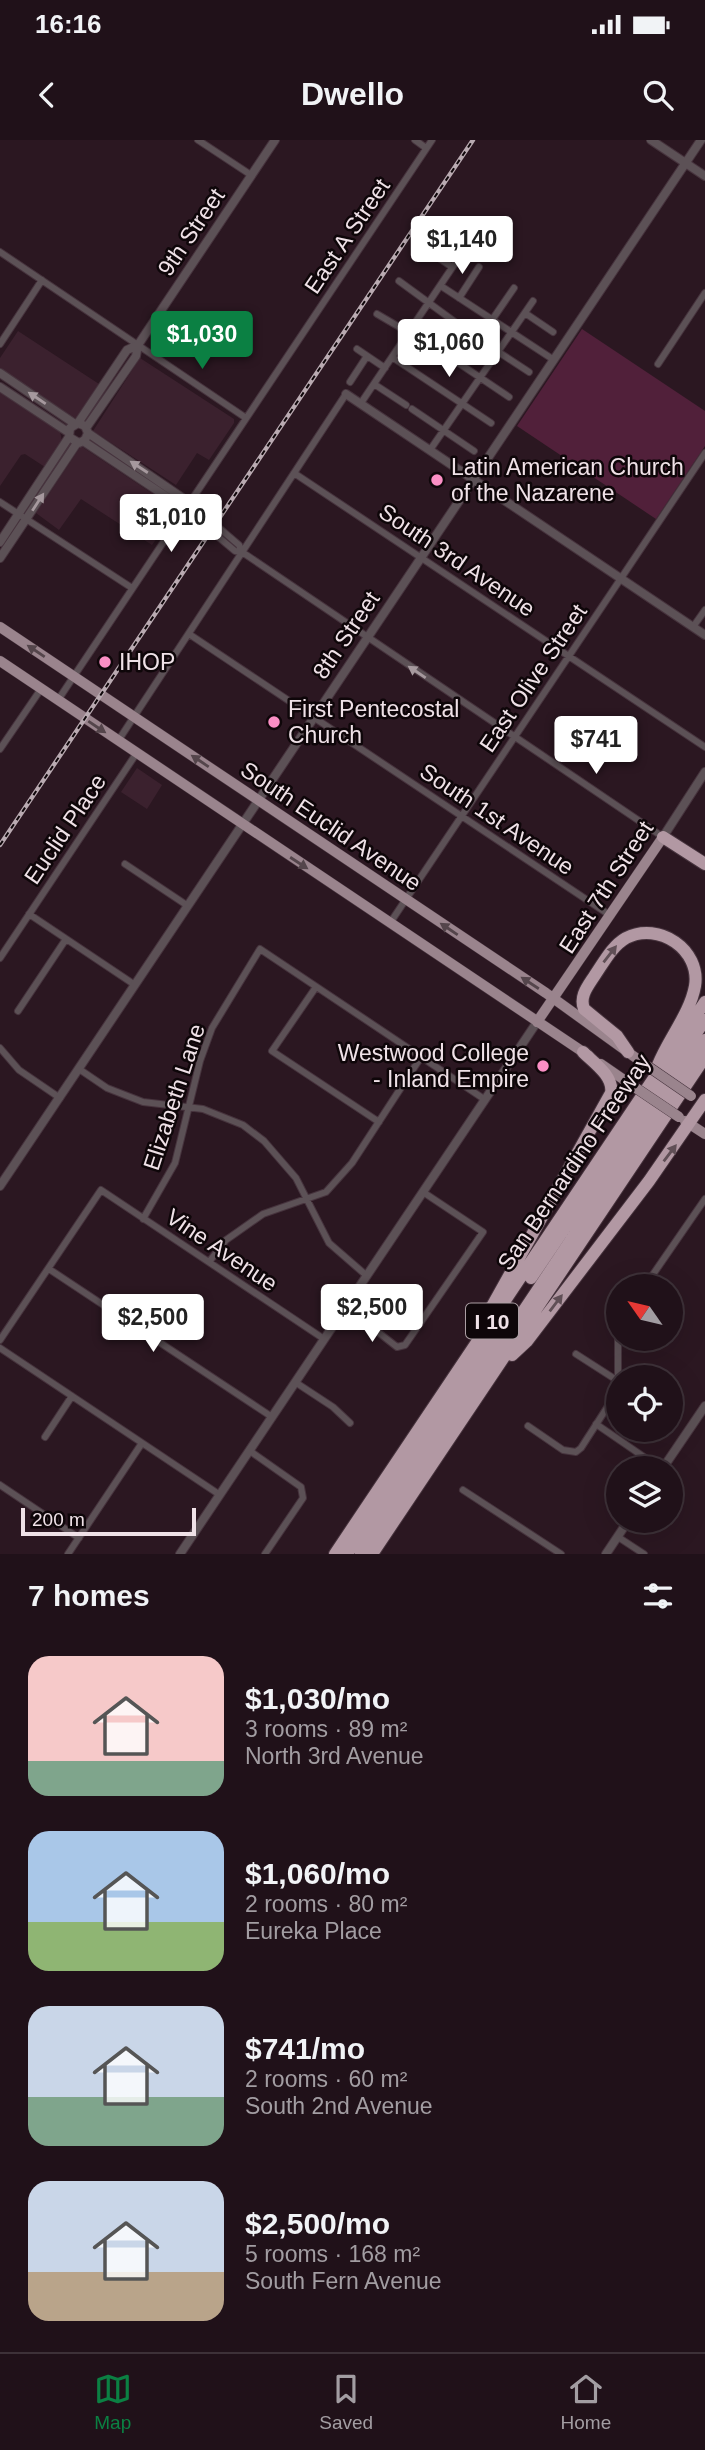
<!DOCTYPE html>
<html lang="en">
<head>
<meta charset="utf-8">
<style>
	body { margin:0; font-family:Arial,sans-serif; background:#2d1f26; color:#f1f3f6; height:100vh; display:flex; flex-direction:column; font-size:26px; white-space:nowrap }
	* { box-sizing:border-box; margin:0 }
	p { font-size:23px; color:#a29da2 }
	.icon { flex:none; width:38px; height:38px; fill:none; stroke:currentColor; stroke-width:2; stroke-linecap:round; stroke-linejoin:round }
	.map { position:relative; height:1414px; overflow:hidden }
	.panel { display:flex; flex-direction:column; background:#201119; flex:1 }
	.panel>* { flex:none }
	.needle { width:46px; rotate:304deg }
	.tools { position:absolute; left:606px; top:1134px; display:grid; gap:14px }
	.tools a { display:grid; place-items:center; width:77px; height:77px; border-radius:50%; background:#201119; box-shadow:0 7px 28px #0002,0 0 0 2px #3d3138; font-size:35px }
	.scale { position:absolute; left:21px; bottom:18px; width:175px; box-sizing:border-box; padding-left:7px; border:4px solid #efe1e7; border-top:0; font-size:19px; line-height:24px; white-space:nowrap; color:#efe1e7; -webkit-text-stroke:5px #0e0609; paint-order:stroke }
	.price { position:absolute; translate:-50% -60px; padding:0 16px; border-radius:7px; background:#fff; color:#222; font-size:23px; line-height:46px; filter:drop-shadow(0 2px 4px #0008) }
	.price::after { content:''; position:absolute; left:50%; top:42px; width:21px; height:16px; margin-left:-10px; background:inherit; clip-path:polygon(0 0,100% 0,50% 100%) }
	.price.active { background:#0b8043; color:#fff }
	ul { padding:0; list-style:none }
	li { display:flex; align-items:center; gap:21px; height:175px; padding:0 28px }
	li span { display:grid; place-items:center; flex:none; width:196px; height:140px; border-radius:21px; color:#555 }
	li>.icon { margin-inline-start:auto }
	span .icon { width:84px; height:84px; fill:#fffc; stroke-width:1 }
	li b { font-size:30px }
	h2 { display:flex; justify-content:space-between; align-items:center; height:84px; padding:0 28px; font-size:30px }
	.status { display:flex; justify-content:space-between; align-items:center; height:49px; padding:0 35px; background:#201119; direction:ltr }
	.status svg { height:19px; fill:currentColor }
	header { display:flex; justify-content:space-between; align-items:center; height:91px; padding:0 28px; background:#201119; font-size:32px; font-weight:700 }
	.dock { display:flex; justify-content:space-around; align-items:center; height:98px; border-top:2px solid #3d3138; background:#201119; font-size:19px; color:#a29da2 }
	.dock a { display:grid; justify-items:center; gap:4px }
	.dock .active { color:#0b8043 }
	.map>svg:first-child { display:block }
</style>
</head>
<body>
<div class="status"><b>16:16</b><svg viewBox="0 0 49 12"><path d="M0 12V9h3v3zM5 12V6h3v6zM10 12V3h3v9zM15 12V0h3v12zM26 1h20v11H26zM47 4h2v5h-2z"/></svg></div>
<header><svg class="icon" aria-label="back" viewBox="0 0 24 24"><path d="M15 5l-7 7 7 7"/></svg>Dwello<svg class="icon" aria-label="search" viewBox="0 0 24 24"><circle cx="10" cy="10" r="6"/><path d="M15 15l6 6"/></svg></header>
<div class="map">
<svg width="705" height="1414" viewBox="0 0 705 1414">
	<rect width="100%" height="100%" fill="#2b1721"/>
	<path fill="#3b212e" d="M 18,191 L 99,244 L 77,279 L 0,230 L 0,218 Z
		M 140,218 L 234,279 L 234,283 L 209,320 L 197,313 L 176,345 L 93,291 Z
		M 0,250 L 60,291 L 62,301 L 45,327 L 25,314 L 21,315 L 0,346 Z
		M 81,306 L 177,370 L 152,405 L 81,359 L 59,390 L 36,373 Z
		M 137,628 L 162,645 L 147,669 L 121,652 Z"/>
	<path fill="#51203a" d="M 582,189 L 705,271 L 705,306 L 656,379 L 517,286 Z"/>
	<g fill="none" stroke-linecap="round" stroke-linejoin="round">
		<defs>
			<path id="minor" d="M 198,0 L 251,35
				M 415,0 L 426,8
				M 424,108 L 452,127
				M 0,112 L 246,278
				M 399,141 L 455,182
				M 441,146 L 554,220
				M 459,158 L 479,127
				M 525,173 L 553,192
				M 377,174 L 442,212
				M 492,180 L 514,148
				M 474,196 L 529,232
				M 0,204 L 42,140
				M 357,209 L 385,228
				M 448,216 L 509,257
				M 392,217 L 491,283
				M 658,224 L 705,153
				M 350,242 L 367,216
				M 374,244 L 406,265
				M 361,263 L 462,113
				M 412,269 L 474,311
				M 430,310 L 533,161
				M 294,333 L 705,607
				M 0,362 L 132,448
				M 190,363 L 239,405 L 242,412
				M 185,369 L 235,411 L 242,412 L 663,697
				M 693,487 L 705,470
				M 189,494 L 611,776
				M 58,560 L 432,0
				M 118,601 L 346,254
				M 0,609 L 41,549
				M 125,724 L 188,766
				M 29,774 L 135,845
				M 390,783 L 705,313
				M 0,818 L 136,614
				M 316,847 L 272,911 L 379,982
				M 18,871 L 66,799
				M 0,908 L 19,930 L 60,958
				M 79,929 L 107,948 L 143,962 L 203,969 L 243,985 L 264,1001 L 296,1038 L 329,1103 L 367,1136
				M 143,1079 L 175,1023 L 200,921 L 212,888 L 260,809 L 484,959
				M 209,1122 L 226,1100 L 263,1074 L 326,1052 L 352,1023 L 421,917
				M 49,1129 L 272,1277
				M 645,1146 L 705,1059
				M 346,1167 L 397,1207 L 405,1205 L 483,1092 L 423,1052
				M 618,1192 L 618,1237
				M 0,1200 L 101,1050 L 324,1199
				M 0,1208 L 220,1355
				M 576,1214 L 618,1241
				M 295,1242 L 333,1267 L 350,1283
				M 596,1284 L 660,1328
				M 528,1286 L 563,1310 L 576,1312 L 581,1308 L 608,1266 L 618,1242
				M 45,1297 L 72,1256
				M 250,1311 L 301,1347 L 303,1358 L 265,1414
				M 0,1345 L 79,1398
				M 463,1350 L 561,1414
				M 618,1397 L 644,1414
				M 68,1414 L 142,1303"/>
			<path id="tertiary" d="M 651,0 L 705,36
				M 0,233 L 75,284
				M 0,247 L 68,292
				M 346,254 L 705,495
				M 78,283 L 85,286 L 88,293 L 85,300 L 79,303 L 69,297 L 70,288 L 78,283 L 127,210 L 138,205
				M 86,288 L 136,216 L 138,205 L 275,0
				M 88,293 L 190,363
				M 83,301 L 185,369
				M 0,402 L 69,297
				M 0,418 L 77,303
				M 663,697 L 705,632
				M 0,1046 L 701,0
				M 663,1328 L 705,1266
				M 180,1414 L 537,882
				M 606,1414 L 628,1381"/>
			<path id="primary" d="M 0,487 L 546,853 L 643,923
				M 0,521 L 589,916
				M 537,882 L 663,697
				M 601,924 L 630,944
				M 685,981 L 705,994"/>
			<path id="motorway" d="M 663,697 L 705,724
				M 628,912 L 617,896 L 584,869 C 579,856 588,846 595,835 C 604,822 612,806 626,798 C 659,781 701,810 695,846 C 690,874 668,899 658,925
				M 531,1138 L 705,880
				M 485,1179 L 611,953 C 614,936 593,922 583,912
				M 512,1215 L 527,1201 L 649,1041 L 705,960
				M 335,1414 L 705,862
				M 347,1414 L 508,1174
				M 361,1414 L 705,900
				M 372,1414 L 705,917"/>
		</defs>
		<use href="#minor" stroke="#46333d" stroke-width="8"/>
		<use href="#tertiary" stroke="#46333d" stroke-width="10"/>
		<use href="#primary" stroke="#46333d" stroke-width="11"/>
		<use href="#motorway" stroke="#46333d" stroke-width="14"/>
		<use href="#minor" stroke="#5c5156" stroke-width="6"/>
		<use href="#tertiary" stroke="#5c5156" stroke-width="8"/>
		<use href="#primary" stroke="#9a848d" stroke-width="10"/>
		<use href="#motorway" stroke="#b298a3" stroke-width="12"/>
		<defs>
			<path id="rail" d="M 0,705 L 473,0"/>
		</defs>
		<use href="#rail" stroke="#b9aab1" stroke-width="4.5"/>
		<use href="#rail" stroke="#0e0609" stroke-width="2" stroke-dasharray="5" stroke-linecap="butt"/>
		<defs>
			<path id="primary-bridge" d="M 643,923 L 691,956
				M 630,944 L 679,977"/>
		</defs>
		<use href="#primary-bridge" stroke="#46333d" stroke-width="11" stroke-linecap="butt"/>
		<use href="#primary-bridge" stroke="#9a848d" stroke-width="10"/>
	</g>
	<defs><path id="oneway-solid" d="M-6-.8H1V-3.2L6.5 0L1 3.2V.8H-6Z" transform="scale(1.75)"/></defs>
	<g fill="#a6999e">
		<use href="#oneway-solid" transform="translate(37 258) rotate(-146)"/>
		<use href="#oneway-solid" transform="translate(139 327) rotate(-147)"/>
		<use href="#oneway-solid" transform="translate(38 362) rotate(-57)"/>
		<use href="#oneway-solid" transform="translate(417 532) rotate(-146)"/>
	</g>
	<g fill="#54454b">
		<use href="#oneway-solid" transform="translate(36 511) rotate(-146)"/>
		<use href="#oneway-solid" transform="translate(97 587) rotate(34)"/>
		<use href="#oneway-solid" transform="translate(200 621) rotate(-146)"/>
		<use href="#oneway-solid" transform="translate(299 723) rotate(33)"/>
		<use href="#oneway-solid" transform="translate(449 789) rotate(-146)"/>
		<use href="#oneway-solid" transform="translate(530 843) rotate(-147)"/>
	</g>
	<g fill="#604f56">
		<use href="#oneway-solid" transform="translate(610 814) rotate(-52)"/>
		<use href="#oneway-solid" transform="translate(670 1013) rotate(-53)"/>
		<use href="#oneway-solid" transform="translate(556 1163) rotate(-53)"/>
	</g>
	<g fill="#fb8fc5" stroke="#0e0609" stroke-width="2.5">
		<circle cx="437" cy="340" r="7"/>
		<circle cx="105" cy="522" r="7"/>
		<circle cx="274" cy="582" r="7"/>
		<circle cx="543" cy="926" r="7"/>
	</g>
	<g text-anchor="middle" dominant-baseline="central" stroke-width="5" stroke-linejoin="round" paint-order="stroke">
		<rect fill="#0e0609" stroke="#ac9fa4" stroke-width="2" x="466" y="1163.5" width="52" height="35" rx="5"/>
		<g font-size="21" font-weight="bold" fill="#efe1e7">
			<text x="492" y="1181">I 10</text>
		</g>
		<g font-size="23" fill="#efe1e7" stroke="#0e0609">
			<text transform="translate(191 92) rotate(-56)">9th Street</text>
			<text transform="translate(347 96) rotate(-56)">East A Street</text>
			<text transform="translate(457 420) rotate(34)">South 3rd Avenue</text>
			<text transform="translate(346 495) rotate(-56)">8th Street</text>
			<text transform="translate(533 538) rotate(-56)">East Olive Street</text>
			<text transform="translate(497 679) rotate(34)">South 1st Avenue</text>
			<text transform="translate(331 686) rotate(34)">South Euclid Avenue</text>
			<text transform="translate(65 689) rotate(-56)">Euclid Place</text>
			<text transform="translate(606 747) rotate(-57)">East 7th Street</text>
			<text transform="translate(174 957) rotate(-72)">Elizabeth Lane</text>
			<text transform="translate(574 1022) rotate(-56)">San Bernardino Freeway</text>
			<text transform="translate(222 1110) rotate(34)">Vine Avenue</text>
		</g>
		<g font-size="23" fill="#efe1e7" stroke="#0e0609" text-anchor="start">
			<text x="451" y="327">Latin American Church<tspan x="451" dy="26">of the Nazarene</tspan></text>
			<text x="119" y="522">IHOP</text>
			<text x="288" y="569">First Pentecostal<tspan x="288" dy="26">Church</tspan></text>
			<text x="529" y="913" text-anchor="end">Westwood College<tspan x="529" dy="26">- Inland Empire</tspan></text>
		</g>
	</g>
</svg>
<div class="tools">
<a><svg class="needle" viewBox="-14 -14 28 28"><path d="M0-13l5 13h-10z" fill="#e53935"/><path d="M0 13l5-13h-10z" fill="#a29da2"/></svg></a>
<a><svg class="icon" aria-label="locate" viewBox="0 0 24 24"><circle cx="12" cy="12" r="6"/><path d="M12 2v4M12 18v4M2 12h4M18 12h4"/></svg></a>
<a><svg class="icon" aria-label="layers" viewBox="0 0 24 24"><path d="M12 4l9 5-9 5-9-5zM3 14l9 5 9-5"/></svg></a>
</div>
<div class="scale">200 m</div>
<b class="price" style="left:462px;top:136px">$1,140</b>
<b class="price active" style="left:202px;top:231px">$1,030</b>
<b class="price" style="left:449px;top:239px">$1,060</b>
<b class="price" style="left:171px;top:414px">$1,010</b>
<b class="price" style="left:596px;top:636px">$741</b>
<b class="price" style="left:372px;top:1204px">$2,500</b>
<b class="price" style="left:153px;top:1214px">$2,500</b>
</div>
<section class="panel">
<h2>7 homes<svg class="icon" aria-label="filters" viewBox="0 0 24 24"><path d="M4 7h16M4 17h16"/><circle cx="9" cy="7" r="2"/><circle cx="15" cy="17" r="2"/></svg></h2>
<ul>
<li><span style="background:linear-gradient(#f6c9c9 75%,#7fa58c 0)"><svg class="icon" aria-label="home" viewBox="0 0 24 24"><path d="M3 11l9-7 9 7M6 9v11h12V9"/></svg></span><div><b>$1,030/mo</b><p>3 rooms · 89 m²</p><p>North 3rd Avenue</p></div></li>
<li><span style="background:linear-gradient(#a9c7e8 65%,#8fb573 0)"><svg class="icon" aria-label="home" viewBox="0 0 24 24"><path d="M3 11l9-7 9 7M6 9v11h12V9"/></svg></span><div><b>$1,060/mo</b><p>2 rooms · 80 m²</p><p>Eureka Place</p></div></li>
<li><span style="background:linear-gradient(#c9d6e8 65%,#7fa58c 0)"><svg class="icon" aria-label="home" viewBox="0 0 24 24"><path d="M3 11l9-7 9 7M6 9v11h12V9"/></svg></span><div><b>$741/mo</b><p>2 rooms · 60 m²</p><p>South 2nd Avenue</p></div></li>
<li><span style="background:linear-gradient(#c9d6e8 65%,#b9a48a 0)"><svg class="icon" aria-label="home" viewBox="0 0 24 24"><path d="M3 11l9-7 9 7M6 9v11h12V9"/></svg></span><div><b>$2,500/mo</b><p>5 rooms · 168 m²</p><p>South Fern Avenue</p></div></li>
</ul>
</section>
<nav class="dock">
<a class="active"><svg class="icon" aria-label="map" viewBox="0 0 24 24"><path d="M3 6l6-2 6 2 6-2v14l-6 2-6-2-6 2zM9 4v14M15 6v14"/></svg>Map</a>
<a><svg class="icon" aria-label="saved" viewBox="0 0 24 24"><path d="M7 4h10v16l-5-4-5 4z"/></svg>Saved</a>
<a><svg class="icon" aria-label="home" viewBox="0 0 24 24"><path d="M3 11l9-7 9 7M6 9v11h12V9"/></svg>Home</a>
</nav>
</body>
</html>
